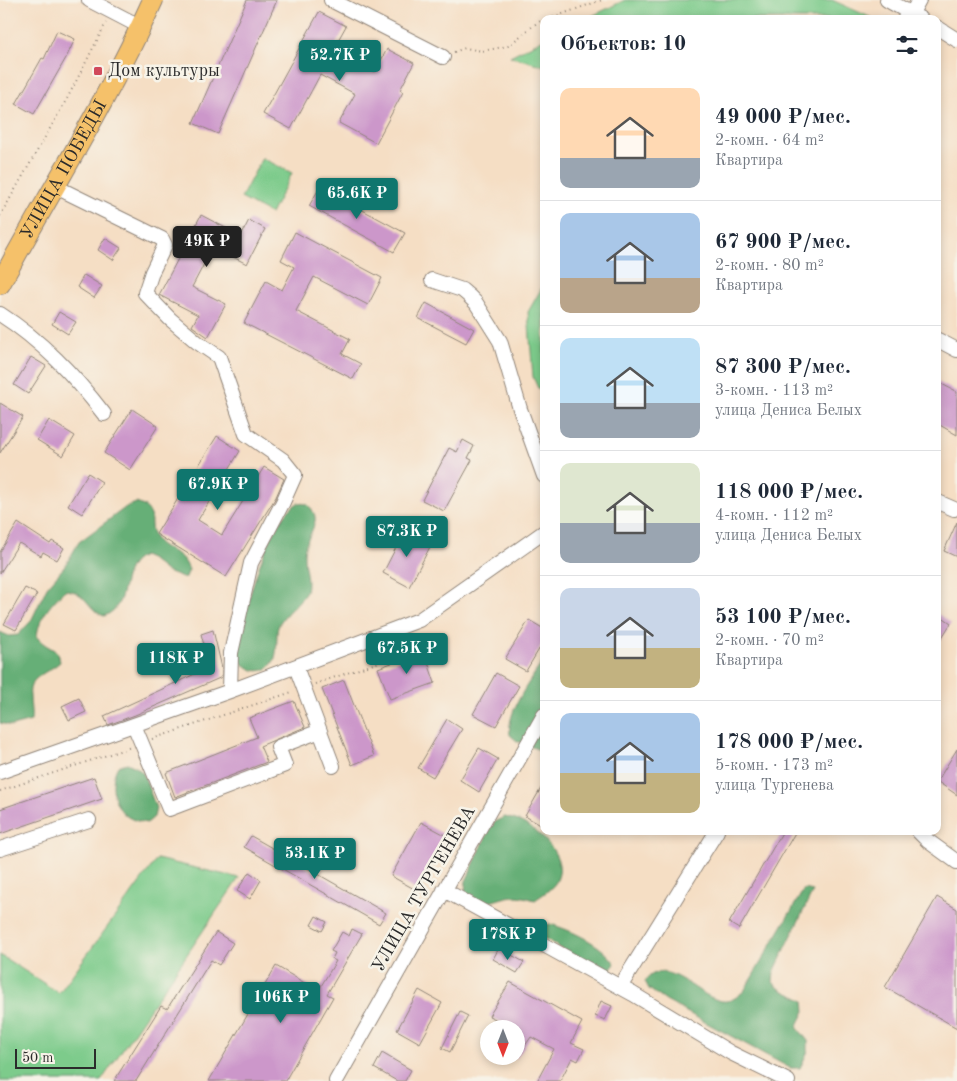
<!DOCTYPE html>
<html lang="ru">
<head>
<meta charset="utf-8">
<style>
	body { margin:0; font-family:"Old Standard TT",serif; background:#f6f6f7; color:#1f2937; height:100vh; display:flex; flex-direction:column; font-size:19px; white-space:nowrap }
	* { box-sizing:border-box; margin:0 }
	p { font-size:16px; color:#747a83 }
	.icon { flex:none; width:28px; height:28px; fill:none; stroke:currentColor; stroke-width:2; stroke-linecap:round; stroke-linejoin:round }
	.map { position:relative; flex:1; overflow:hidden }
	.details { position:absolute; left:540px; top:15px; width:401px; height:820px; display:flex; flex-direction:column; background:#fff; border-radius:10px; box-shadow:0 2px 8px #0003 }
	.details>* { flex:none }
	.needle { width:32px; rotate:180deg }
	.buttons { position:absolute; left:480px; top:1020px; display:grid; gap:10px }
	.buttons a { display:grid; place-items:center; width:45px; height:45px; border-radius:50%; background:#fff; box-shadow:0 2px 8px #0003; font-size:25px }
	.scale { position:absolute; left:15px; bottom:12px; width:81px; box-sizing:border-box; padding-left:5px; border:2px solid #2b2b2b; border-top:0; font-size:14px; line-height:18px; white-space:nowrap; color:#2b2b2b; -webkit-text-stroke:4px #f7f3e8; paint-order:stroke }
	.price { position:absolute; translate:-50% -42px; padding:0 11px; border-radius:5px; background:#0f766e; color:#fff; font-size:16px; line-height:32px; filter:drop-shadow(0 1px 2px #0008) }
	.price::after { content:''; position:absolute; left:50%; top:30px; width:15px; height:11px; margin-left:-8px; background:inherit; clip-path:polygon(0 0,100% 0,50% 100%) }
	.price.active { background:#222; color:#fff }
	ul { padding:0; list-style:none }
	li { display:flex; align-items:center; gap:15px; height:125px; padding:0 20px }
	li+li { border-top:1px solid #e0e1e3 }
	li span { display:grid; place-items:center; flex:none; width:140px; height:100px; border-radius:10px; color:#555 }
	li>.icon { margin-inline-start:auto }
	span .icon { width:60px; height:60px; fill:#fffc; stroke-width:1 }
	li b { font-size:21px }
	h2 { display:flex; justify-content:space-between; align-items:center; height:60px; padding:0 20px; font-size:21px }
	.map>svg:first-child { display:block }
</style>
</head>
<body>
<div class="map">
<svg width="957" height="1081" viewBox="0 0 957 1081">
	<rect width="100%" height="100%" fill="#f7f3e8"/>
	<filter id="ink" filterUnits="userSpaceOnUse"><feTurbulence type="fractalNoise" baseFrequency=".02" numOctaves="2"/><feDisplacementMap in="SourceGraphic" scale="10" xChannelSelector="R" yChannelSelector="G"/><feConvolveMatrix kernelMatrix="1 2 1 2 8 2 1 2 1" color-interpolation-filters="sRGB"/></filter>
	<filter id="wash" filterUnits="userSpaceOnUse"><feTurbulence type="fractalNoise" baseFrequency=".0096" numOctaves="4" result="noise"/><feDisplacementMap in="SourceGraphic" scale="20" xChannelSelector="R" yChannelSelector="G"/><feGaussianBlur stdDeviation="1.12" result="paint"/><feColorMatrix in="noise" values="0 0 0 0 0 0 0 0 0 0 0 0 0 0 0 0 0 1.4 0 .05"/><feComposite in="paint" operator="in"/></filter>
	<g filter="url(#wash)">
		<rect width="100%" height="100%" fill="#f5dec4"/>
		<path fill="#7dcb8b" stroke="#547b5b" d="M 625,0 L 832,0 L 874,19 L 586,19 Z
			M 544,39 L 544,66 L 510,56 Z
			M 262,158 L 292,173 L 271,214 L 241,198 Z
			M 544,284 L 544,390 L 538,388 L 533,377 L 528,312 Z
			M 157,859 L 239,878 L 101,1081 L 0,1081 L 0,955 L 59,993 Z"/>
		<path fill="#66af77" stroke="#486d51" d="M 136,503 C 160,510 145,523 155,538 C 164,553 181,548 189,570 L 185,579 L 167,572 L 152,560 L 143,556 C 116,567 132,606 104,616 C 86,609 87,591 65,590 C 52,603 38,618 37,637 C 43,645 51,647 58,653 L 60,662 C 48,673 27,677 30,696 C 30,705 32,712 31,721 L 12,726 L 0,723 L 0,632 L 9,636 L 18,635 L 31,621 L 47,587 L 65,566 L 79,542 L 126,507 Z
			M 298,503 L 307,504 C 312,509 316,514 315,521 C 313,533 303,543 304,557 C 304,568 309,579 306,591 C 302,602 283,613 278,627 C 275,639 280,658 269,667 C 264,671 257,672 251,669 C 247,667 242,664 240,660 C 233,643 248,603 253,585 C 260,562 277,515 298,503 Z
			M 544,660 L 544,749 L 542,751 L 517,741 L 510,735 C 506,712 531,679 544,660 Z
			M 127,763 L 136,767 L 143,773 L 156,808 L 154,817 L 147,823 C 140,822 133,820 128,817 C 112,806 109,781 118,766 Z
			M 505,817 C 511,819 518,820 523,823 C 542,833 569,859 556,882 C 551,890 542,895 535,900 C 528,898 521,896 515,896 C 493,897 484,913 465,890 L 466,881 L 490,828 L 496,821 Z
			M 804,889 L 813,891 L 774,972 L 773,982 C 781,993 793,993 804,1001 L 805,1011 L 797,1027 L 808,1041 L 808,1051 L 800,1068 L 790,1068 L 666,1001 L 649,989 L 645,981 C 667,952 702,1004 727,1001 C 734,1000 739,995 744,991 Z
			M 550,924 C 571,930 604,945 615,964 L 609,971 C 585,964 562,950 542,936 L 541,926 Z"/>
		<g id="blocks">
			<path fill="#cc97ca" d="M 247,0 L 277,0 L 218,134 L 193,123 Z
				M 319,12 L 346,26 L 327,60 L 344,69 L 349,58 L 375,72 L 387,49 L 414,63 L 400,90 L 403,92 L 376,143 L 339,123 L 355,94 L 320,75 L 291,129 L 263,114 Z
				M 57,31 L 75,39 L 66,58 L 34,114 L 16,104 L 42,58 L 44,59 Z
				M 320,187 L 405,233 L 394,252 L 309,206 Z
				M 201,215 L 241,236 L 249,220 L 265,229 L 247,264 L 213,247 L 192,287 L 226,304 L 208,337 L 192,326 L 198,315 L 159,295 Z
				M 295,232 L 382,278 L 368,305 L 314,277 L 296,311 L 350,339 L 342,354 L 361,364 L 353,379 L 244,323 L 266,281 L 282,290 L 294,267 L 281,260 Z
				M 105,238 L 121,248 L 113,260 L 98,250 Z
				M 84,275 L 102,286 L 94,298 L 77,287 Z
				M 426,303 L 474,329 L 466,343 L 418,318 Z
				M 59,312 L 76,322 L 68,334 L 52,324 Z
				M 31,357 L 46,366 L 28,394 L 14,385 Z
				M 938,382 L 957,392 L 957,435 L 938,424 Z
				M 0,403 L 23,417 L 0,453 Z
				M 132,409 L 158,426 L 130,470 L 104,453 Z
				M 49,420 L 75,436 L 63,456 L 37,440 Z
				M 217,436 L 240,451 L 198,520 L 222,535 L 264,467 L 284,479 L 276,497 L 226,577 L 156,534 Z
				M 463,440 L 474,446 L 468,458 L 472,460 L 444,511 L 422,500 L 449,448 L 457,452 Z
				M 88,473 L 102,482 L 82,514 L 68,505 Z
				M 957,522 L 957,557 L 944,551 Z
				M 18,523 L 50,544 L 52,541 L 64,548 L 57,560 L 43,552 L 41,556 L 19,543 L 0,573 L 0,552 Z
				M 405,530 L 432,543 L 409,587 L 383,573 Z
				M 25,588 L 37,594 L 16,630 L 4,624 Z
				M 938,614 L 951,623 L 938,644 Z
				M 529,620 L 544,629 L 544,641 L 526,671 L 505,659 Z
				M 213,630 L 222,668 L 222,677 L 135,715 L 108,725 L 104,716 L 210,667 L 201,634 Z
				M 424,651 L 435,683 L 390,699 L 378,668 Z
				M 496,673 L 519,686 L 496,726 L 473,714 Z
				M 344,680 L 374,756 L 352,765 L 322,689 Z
				M 79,698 L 86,712 L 69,720 L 62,706 Z
				M 294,701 L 305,727 L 260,746 L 267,762 L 175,797 L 166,773 L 257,737 L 249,718 Z
				M 447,719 L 462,729 L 433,777 L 418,768 Z
				M 479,748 L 498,759 L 479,792 L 460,780 Z
				M 957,749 L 957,795 L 938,782 L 938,780 Z
				M 94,777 L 102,799 L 0,834 L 0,809 Z
				M 544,783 L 544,827 L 525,816 Z
				M 421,822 L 447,836 L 416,890 L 391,876 Z
				M 783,831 L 796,831 L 739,929 L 729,923 Z
				M 251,836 L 386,913 L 379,924 L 244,847 Z
				M 249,872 L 261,880 L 250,899 L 237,891 Z
				M 937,897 L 957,909 L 957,1028 L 885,987 Z
				M 316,916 L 327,922 L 322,931 L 311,925 Z
				M 352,929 L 362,934 L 327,994 L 333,997 L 285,1081 L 209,1081 L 276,966 L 318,991 L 336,961 L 332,959 L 335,953 L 331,951 L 342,932 L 349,936 Z
				M 216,932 L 233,943 L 219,965 L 211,960 L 136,1081 L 114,1081 L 161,1006 L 167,1009 Z
				M 499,948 L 524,962 L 517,973 L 493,959 Z
				M 510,982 L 582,1022 L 571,1043 L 584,1049 L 578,1061 L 572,1058 L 560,1081 L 537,1081 L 554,1049 L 531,1037 L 516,1059 L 516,1029 L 489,1016 Z
				M 419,990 L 442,1003 L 420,1043 L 397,1030 Z
				M 601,1001 L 612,1006 L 605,1020 L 595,1016 Z
				M 460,1012 L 468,1016 L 450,1052 L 442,1048 Z
				M 382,1053 L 411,1070 L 405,1081 L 397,1081 L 374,1068 Z"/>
		</g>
	</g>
	<g filter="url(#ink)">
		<use href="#blocks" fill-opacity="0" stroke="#908478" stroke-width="1"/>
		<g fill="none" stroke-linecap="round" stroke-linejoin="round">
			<defs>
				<path id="minor" d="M 89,0 L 141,27
					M 331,0 L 443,57
					M 887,0 L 921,19
					M 905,18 L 912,13 L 919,0
					M 938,28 L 957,40
					M 54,186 L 162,239 L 165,245 L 152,272 L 145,293 L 170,319 L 197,342 L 219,357 L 246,434 L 283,460 L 295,475 L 283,502 L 251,563 L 231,653 L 230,691
					M 432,280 L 462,290 L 469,296 L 476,303 L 500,341 L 520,409 L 544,476
					M 0,314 C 42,341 74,375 104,414
					M 938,340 L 957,350
					M 938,502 L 954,509
					M 296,667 L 333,766
					M 134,725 L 169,809 L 285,765 L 278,747 L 320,731
					M 0,772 L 230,691 L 419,620 L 544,532
					M 918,831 L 928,841 L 957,862
					M 0,849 L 89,820
					M 444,890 L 633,994 L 731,1053 L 788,1081
					M 620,987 L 717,831
					M 336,1081 L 544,715"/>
				<g id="highway">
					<path id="s1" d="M 0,284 C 51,190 109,98 153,0"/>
				</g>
			</defs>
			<use href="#minor" stroke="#908478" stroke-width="16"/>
			<use href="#highway" stroke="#908478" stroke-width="22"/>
			<path stroke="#908478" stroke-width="2" stroke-dasharray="1 4" stroke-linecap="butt" d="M 548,19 L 602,0
				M 454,52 L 465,48 L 482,51 L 508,46 L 538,22 L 544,20
				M 0,216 L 68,97 L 106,23
				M 315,684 L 429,645
				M 152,739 L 292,692
				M 0,791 L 131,747"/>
			<use href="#minor" stroke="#fff" stroke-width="14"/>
			<use href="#highway" stroke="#f5c16b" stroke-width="20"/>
		</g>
	</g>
	<rect fill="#d1495b" stroke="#f7f3e8" stroke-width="2" x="93" y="66" width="10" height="10" rx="2.5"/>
	<g text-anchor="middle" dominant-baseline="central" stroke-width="5" stroke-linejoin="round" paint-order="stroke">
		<g font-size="18" fill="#2b2b2b" stroke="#f7f3e8" text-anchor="start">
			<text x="108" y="71">Дом культуры</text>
		</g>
		<g font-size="18" fill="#2b2b2b" stroke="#f7f3e8">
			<text stroke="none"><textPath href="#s1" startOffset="131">УЛИЦА ПОБЕДЫ</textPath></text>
			<text transform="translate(424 889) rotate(-60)">УЛИЦА ТУРГЕНЕВА</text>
		</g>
	</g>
</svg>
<div class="buttons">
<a><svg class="needle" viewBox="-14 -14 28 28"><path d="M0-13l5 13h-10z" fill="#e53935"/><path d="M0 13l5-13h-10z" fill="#747a83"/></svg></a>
</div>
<div class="scale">50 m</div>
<b class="price" style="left:340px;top:82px">52.7K ₽</b>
<b class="price" style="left:357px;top:220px">65.6K ₽</b>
<b class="price active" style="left:207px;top:268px">49K ₽</b>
<b class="price" style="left:218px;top:511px">67.9K ₽</b>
<b class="price" style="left:407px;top:558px">87.3K ₽</b>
<b class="price" style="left:407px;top:675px">67.5K ₽</b>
<b class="price" style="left:176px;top:685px">118K ₽</b>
<b class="price" style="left:315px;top:880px">53.1K ₽</b>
<b class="price" style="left:508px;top:961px">178K ₽</b>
<b class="price" style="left:281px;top:1024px">106K ₽</b>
<section class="details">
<h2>Объектов: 10<svg class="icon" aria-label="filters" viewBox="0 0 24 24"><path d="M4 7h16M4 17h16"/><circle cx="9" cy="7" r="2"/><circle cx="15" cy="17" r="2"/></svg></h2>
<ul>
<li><span style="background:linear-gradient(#ffd9b3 70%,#9aa5b1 0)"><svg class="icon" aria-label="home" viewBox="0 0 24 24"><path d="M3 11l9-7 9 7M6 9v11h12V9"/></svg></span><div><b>49 000 ₽/мес.</b><p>2-комн. · 64 m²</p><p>Квартира</p></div></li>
<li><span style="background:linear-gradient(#a9c7e8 65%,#b9a48a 0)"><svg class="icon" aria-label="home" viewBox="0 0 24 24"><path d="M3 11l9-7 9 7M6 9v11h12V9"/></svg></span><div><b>67 900 ₽/мес.</b><p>2-комн. · 80 m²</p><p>Квартира</p></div></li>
<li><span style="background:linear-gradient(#bfe0f5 65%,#9aa5b1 0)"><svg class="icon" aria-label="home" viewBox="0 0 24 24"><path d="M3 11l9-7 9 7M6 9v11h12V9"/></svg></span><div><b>87 300 ₽/мес.</b><p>3-комн. · 113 m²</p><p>улица Дениса Белых</p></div></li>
<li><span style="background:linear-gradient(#dfe7d0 60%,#9aa5b1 0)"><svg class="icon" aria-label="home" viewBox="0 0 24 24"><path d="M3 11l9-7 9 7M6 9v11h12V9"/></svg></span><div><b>118 000 ₽/мес.</b><p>4-комн. · 112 m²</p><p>улица Дениса Белых</p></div></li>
<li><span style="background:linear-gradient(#c9d6e8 60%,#c2b280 0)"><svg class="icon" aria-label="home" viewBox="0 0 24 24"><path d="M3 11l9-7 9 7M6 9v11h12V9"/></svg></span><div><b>53 100 ₽/мес.</b><p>2-комн. · 70 m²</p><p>Квартира</p></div></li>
<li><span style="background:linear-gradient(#a9c7e8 60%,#c2b280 0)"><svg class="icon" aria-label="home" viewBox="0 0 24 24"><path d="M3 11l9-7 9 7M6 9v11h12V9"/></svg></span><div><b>178 000 ₽/мес.</b><p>5-комн. · 173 m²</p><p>улица Тургенева</p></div></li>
</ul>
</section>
</div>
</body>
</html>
